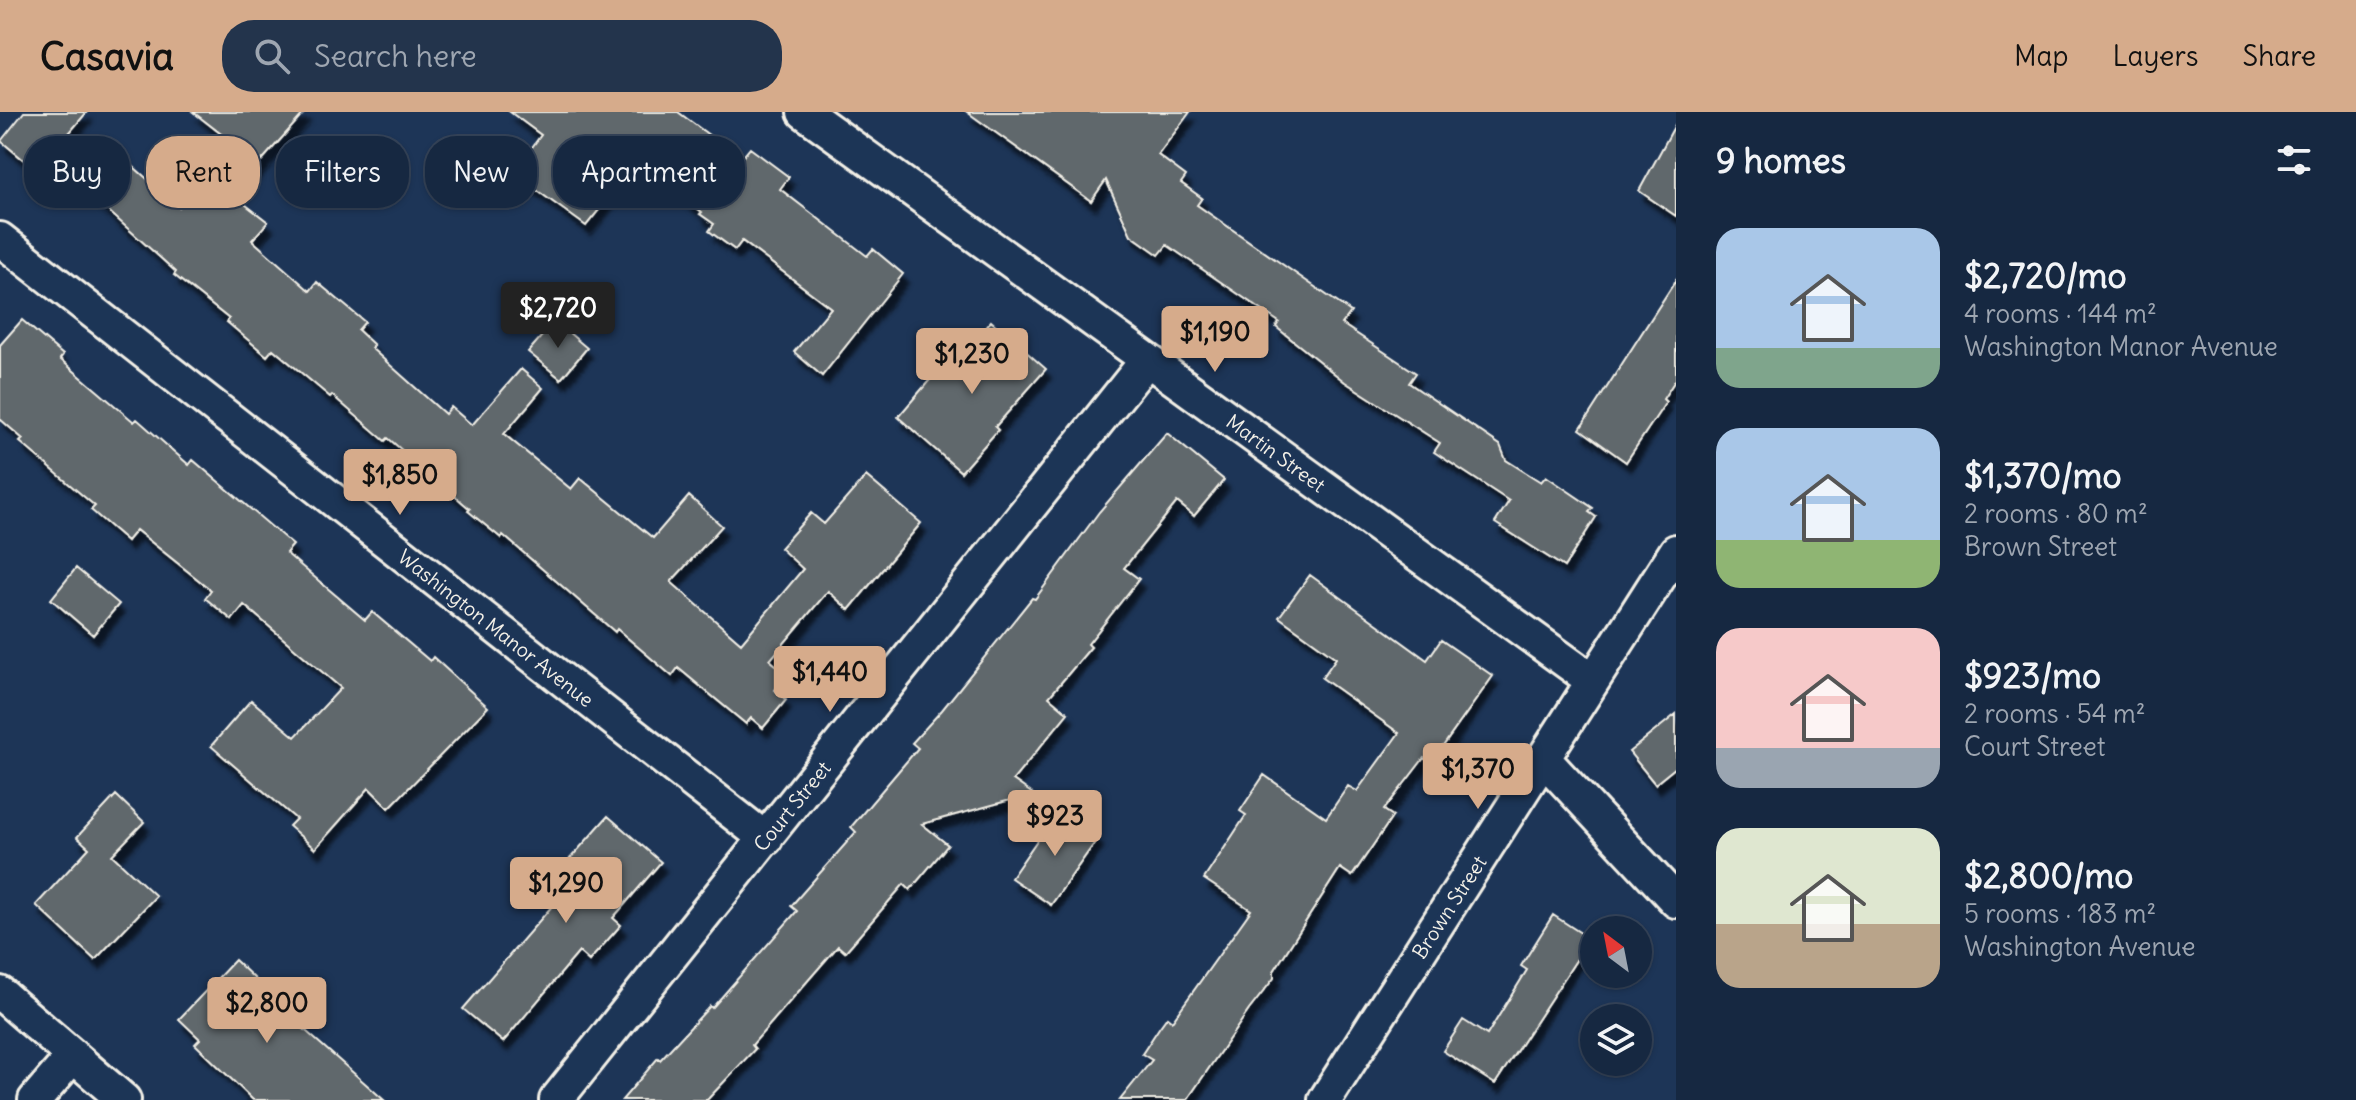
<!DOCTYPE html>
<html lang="en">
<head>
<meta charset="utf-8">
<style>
	body { margin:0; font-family:Delius,sans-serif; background:#23344c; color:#f1f3f6; height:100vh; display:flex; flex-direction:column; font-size:30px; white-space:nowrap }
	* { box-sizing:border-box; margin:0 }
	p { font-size:26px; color:#9ea6b1 }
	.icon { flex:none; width:44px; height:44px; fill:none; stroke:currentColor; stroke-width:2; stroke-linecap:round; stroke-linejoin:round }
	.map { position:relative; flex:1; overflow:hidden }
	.drawer { display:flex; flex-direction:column; background:#162841; width:680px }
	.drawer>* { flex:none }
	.hud { position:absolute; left:24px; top:24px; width:760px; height:72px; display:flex; gap:16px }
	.needle { width:52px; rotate:328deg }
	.buttons { position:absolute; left:1580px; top:804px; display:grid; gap:16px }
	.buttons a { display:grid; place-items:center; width:72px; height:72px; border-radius:50%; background:#162841; box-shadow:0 2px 6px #0004,0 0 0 2px #35445a; font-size:40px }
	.price { position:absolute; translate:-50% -68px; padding:0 18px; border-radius:8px; background:#d6ab8b; color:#111; font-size:26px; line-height:52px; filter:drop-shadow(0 2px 4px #0008) }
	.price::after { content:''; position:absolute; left:50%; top:48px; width:24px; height:18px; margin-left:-12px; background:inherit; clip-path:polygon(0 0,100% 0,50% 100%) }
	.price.selected { background:#222; color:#fff }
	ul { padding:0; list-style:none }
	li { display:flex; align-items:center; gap:24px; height:200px; padding:0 40px }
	li span { display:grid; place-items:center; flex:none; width:224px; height:160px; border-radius:24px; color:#555 }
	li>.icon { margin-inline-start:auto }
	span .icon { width:96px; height:96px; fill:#fffc; stroke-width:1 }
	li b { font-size:34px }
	h2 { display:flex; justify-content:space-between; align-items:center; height:96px; padding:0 40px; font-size:34px }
	.tag { padding:0 28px; border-radius:32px; background:#162841; box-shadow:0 2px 6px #0004,0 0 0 2px #35445a; font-size:28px; line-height:72px }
	.tag.selected { background:#d6ab8b; color:#111 }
	header { display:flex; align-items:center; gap:48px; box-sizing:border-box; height:112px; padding:0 40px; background:#d6ab8b; color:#111 }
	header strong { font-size:38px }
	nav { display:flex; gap:44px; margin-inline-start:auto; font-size:28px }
	.search { width:560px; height:72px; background:#23344c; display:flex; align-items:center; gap:20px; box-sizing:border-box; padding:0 28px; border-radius:32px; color:#9ea6b1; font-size:30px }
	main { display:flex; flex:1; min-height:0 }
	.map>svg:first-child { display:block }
</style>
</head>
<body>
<header>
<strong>Casavia</strong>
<div class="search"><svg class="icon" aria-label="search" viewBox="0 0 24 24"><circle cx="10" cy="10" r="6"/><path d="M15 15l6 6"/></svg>Search here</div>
<nav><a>Map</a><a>Layers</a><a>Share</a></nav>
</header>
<main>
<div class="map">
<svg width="1676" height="988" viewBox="0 0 1676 988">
	<defs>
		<filter id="shadow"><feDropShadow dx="5" dy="9" stdDeviation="2" flood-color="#0009"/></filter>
	</defs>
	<rect width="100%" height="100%" fill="#1d3557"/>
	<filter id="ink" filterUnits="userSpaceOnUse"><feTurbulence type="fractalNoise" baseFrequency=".0125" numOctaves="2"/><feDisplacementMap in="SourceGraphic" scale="16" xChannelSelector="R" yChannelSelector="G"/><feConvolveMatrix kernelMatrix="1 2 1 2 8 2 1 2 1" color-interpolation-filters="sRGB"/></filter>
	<g filter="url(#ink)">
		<path fill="#60676c" stroke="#f4f1e8" stroke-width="2" filter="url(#shadow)" d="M 24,0 L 87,0 L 37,59 L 1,29 Z
			M 193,0 L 305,0 L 232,82 L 268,110 L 252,128 L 310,179 L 317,170 L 365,210 L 358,218 L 374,233 L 371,236 L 445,302 L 451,295 L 472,313 L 521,257 L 543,276 L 504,322 L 571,377 L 580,366 L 653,426 L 689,384 L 722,414 L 671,470 L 741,531 L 803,457 L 780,436 L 811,401 L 824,412 L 866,364 L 921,411 L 849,498 L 828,479 L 770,548 L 788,563 L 775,578 L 786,588 L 763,616 L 751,606 L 746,612 L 678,556 L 672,564 L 617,517 L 615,520 L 503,423 L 501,426 L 468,399 L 470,397 L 388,326 L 385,329 L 332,283 L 330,285 L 273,237 L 267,244 L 227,210 L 229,207 L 174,163 L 176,160 L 94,86 L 127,49 L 179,95 L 234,32 Z
			M 510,0 L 678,0 L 741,47 L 750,36 L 789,65 L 780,77 L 867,144 L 873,137 L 903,162 L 822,264 L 794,240 L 831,196 L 742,129 L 735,138 L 709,119 L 714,112 L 700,102 L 702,100 L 637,51 L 586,114 L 513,61 L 541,23 Z
			M 967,0 L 1190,0 L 1158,43 L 1186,64 L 1181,71 L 1202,86 L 1197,93 L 1351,200 L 1342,212 L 1416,261 L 1409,271 L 1500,333 L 1506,348 L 1541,370 L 1546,364 L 1593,396 L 1589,400 L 1596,405 L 1564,455 L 1495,411 L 1509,389 L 1434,340 L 1440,331 L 1345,270 L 1276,215 L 1279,210 L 1167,133 L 1159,143 L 1131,123 L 1106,68 L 1091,89 Z
			M 1676,11 L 1676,104 L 1639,79 Z
			M 1676,168 L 1676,267 L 1663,287 L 1666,290 L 1626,350 L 1580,317 Z
			M 22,208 L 63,243 L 60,247 L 134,310 L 137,307 L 189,353 L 193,348 L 293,433 L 286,441 L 365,508 L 372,500 L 430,549 L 433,545 L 488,595 L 389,696 L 369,676 L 315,737 L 289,714 L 296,707 L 211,634 L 251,588 L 295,625 L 341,576 L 244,493 L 232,508 L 205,486 L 211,478 L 136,418 L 127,429 L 91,398 L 95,394 L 20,330 L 23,327 L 0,307 L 0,233 Z
			M 555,209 L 587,236 L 561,267 L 528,240 Z
			M 991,209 L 1046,257 L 995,315 L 998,318 L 961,360 L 898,305 L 934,263 L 939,267 Z
			M 1167,321 L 1224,368 L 1194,404 L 1177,390 L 1124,456 L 1139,467 L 1088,532 L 1091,535 L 1049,585 L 1068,601 L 1013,668 L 1033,682 L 922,712 L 948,733 L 910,778 L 904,772 L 845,840 L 838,834 L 752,933 L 755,937 L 707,988 L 622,988 L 658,946 L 660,948 L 710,894 L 712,896 L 797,799 L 791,794 L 856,720 L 851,715 L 918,636 L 912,631 L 942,598 L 1032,486 L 1035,487 L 1099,400 Z
			M 76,456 L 119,492 L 93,523 L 51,487 Z
			M 1310,463 L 1427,548 L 1441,528 L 1493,564 L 1431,651 L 1424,646 L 1384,698 L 1393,704 L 1352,764 L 1340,756 L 1274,859 L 1274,866 L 1249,898 L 1187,988 L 1120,988 L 1152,948 L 1142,942 L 1159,916 L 1167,905 L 1172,909 L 1251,798 L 1204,767 L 1246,703 L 1240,699 L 1264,663 L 1326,706 L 1348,674 L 1357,679 L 1399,621 L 1322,566 L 1336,546 L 1279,505 Z
			M 1676,602 L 1676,655 L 1655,672 L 1629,640 Z
			M 116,683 L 144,710 L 112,743 L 156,784 L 95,848 L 36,793 L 89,736 L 77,725 Z
			M 1058,698 L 1098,726 L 1051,793 L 1011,766 Z
			M 608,704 L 661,750 L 613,806 L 621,813 L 589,849 L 579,840 L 503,930 L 463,897 L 553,793 L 535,777 L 556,754 L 560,758 Z
			M 1553,803 L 1590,827 L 1495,972 L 1443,939 L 1463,908 L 1487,923 L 1527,858 L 1521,854 Z
			M 235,848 L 275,886 L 272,889 L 384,988 L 253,988 L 195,932 L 200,927 L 179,907 Z"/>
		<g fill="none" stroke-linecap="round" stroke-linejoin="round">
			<defs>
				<path id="minor" d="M 804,0 L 1593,569
					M 0,127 L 766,727
					M 1544,647 L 1676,789
					M 0,881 L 124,988
					M 35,988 L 73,944
					M 556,988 L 1147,248
					M 1325,988 L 1676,439"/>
			</defs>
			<use href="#minor" stroke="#f4f1e8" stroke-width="38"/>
			<use href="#minor" stroke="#1d3557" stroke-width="32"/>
		</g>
	</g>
	<g text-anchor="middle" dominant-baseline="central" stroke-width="6" stroke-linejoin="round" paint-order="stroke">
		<g font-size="20" fill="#f4f1e8" stroke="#1d3557">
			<text transform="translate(1276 341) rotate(36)">Martin Street</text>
			<text transform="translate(496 516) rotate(38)">Washington Manor Avenue</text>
			<text transform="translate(792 694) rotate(-51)">Court Street</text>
			<text transform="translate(1449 795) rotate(-57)">Brown Street</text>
		</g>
	</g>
</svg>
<div class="buttons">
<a><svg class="needle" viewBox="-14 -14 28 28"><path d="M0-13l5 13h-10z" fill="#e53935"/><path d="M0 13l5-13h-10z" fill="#9ea6b1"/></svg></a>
<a><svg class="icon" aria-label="layers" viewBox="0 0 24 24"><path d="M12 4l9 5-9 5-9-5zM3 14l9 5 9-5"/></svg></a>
</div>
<b class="price selected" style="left:558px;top:238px">$2,720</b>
<b class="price" style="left:1215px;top:262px">$1,190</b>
<b class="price" style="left:972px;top:284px">$1,230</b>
<b class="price" style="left:400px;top:405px">$1,850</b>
<b class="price" style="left:830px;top:602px">$1,440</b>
<b class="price" style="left:1478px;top:699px">$1,370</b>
<b class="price" style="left:1055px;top:746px">$923</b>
<b class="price" style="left:566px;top:813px">$1,290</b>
<b class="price" style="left:267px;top:933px">$2,800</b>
<div class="hud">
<a class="tag">Buy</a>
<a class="tag selected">Rent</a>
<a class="tag">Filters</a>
<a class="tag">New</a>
<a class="tag">Apartment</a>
</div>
</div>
<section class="drawer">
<h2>9 homes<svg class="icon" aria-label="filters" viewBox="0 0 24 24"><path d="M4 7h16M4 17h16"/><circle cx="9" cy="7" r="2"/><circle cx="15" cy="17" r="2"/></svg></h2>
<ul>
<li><span style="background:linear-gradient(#a9c7e8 75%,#7fa58c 0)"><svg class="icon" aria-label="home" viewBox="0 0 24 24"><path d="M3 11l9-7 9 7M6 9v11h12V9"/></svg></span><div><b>$2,720/mo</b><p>4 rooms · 144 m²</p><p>Washington Manor Avenue</p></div></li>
<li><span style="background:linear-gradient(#a9c7e8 70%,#8fb573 0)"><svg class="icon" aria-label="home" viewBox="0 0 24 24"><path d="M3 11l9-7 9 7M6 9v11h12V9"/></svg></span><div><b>$1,370/mo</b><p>2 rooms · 80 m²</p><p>Brown Street</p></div></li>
<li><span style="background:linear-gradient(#f6c9c9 75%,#9aa5b1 0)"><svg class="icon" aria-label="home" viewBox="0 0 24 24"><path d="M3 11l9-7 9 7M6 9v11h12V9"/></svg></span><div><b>$923/mo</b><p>2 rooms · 54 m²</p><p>Court Street</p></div></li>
<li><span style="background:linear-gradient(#dfe7d0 60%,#b9a48a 0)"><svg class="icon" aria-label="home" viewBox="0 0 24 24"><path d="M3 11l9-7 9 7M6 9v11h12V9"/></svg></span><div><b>$2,800/mo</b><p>5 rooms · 183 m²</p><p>Washington Avenue</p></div></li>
</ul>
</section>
</main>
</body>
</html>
